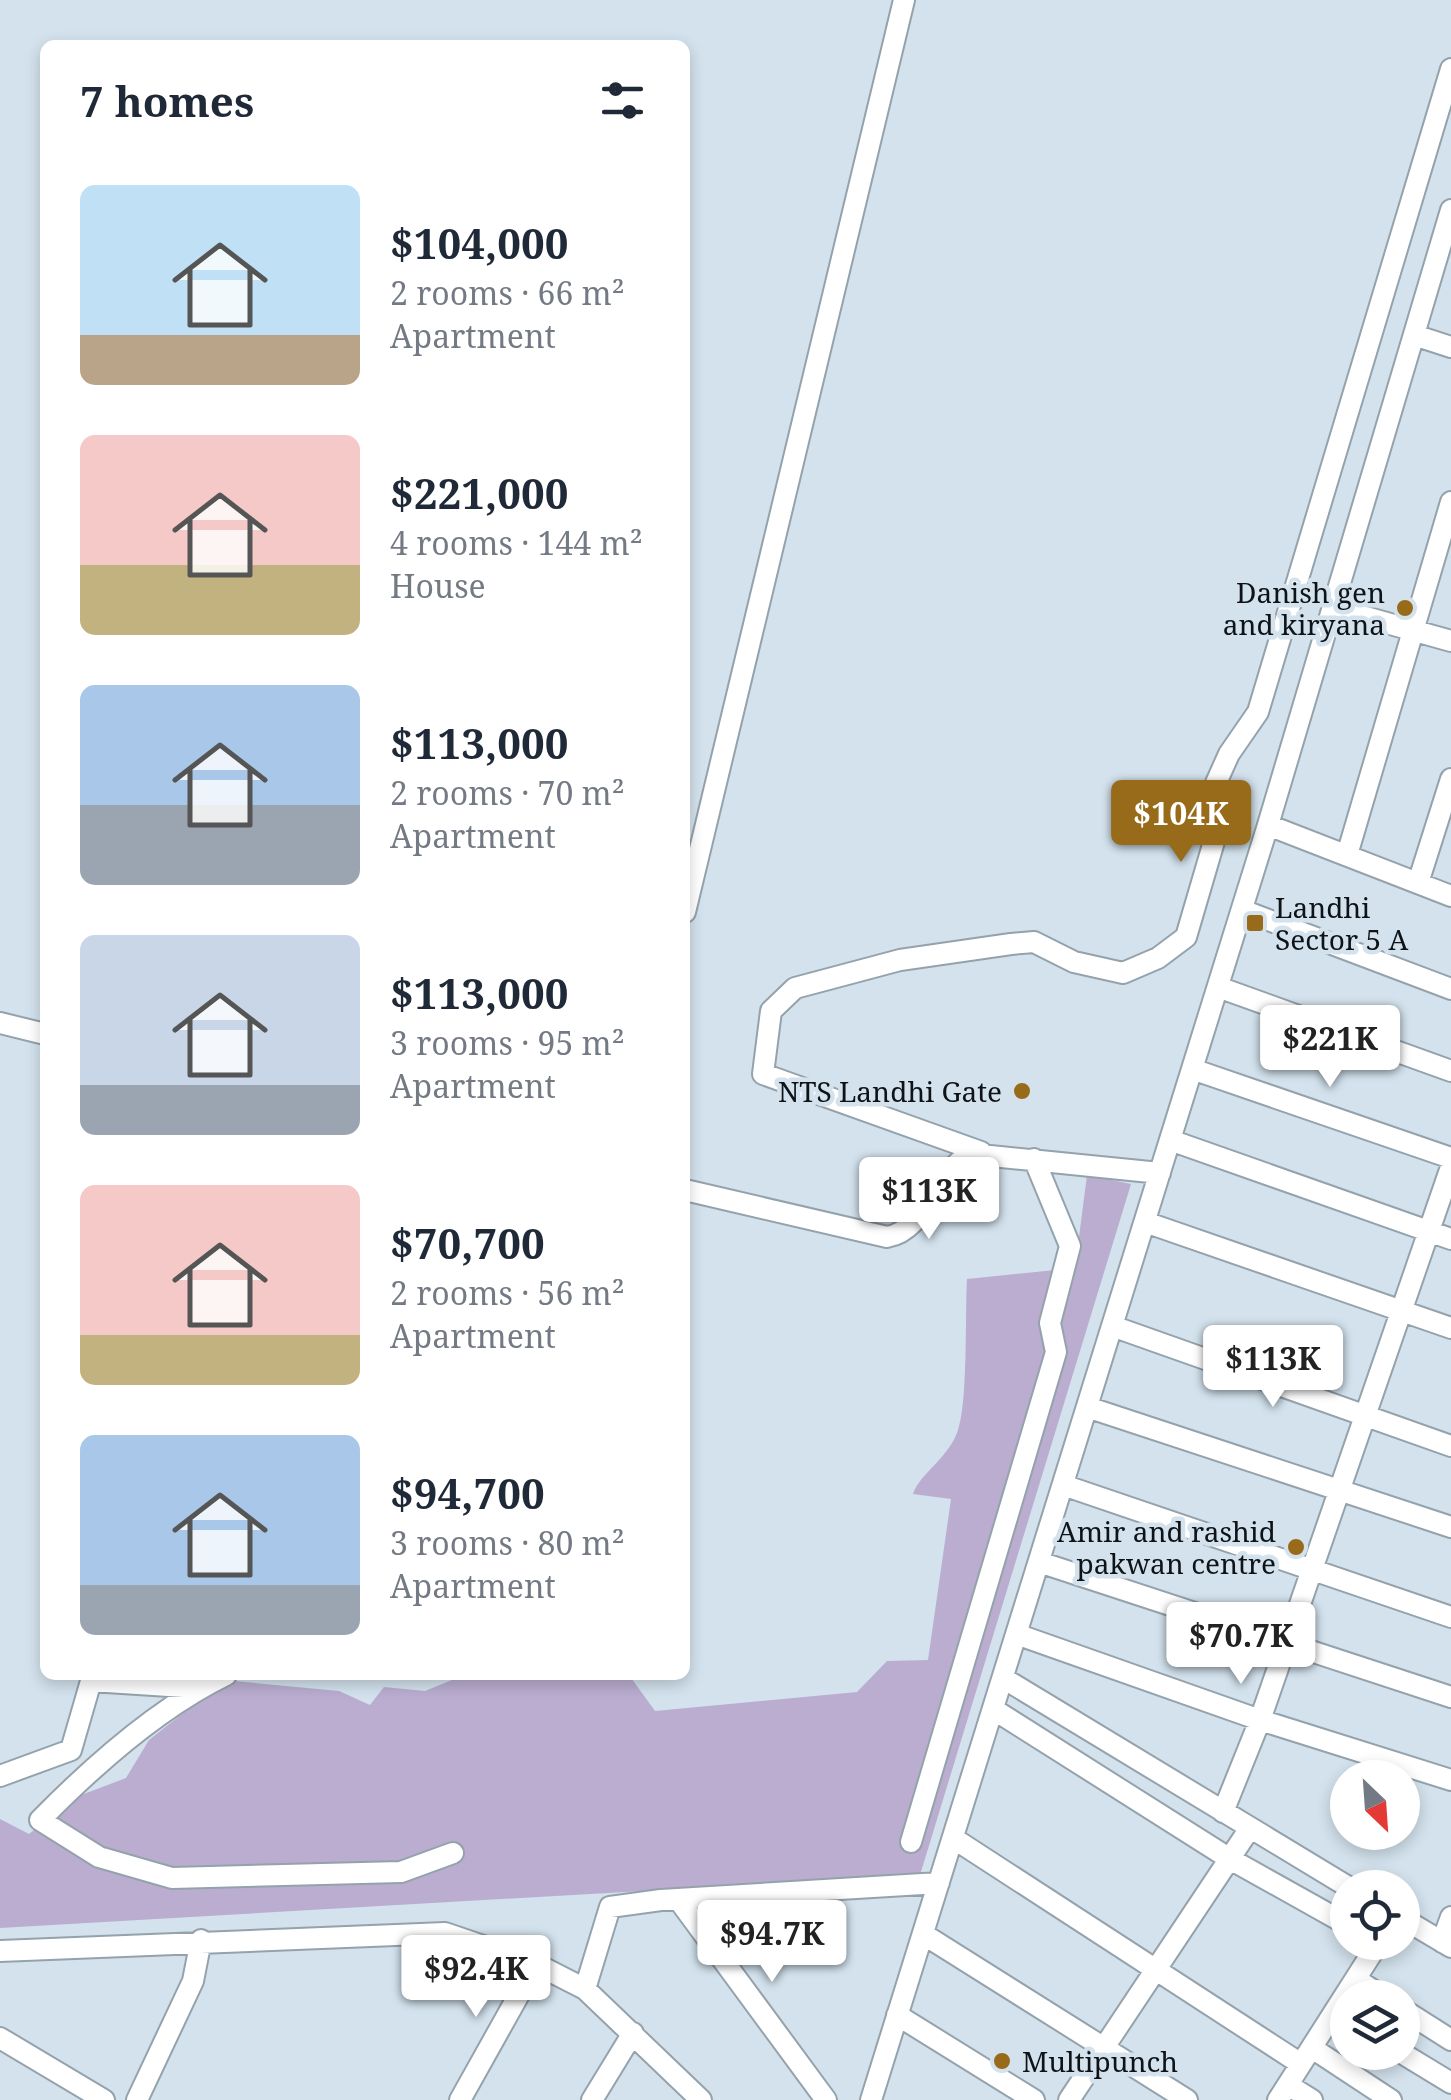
<!DOCTYPE html>
<html lang="en">
<head>
<meta charset="utf-8">
<style>
	body { margin:0; font-family:"Noto Serif",serif; background:#f6f6f7; color:#1f2937; height:100vh; display:flex; flex-direction:column; font-size:38px; white-space:nowrap }
	* { box-sizing:border-box; margin:0 }
	p { font-size:32px; color:#747a83 }
	.icon { flex:none; width:55px; height:55px; fill:none; stroke:currentColor; stroke-width:2; stroke-linecap:round; stroke-linejoin:round }
	.map { position:relative; flex:1; overflow:hidden }
	.details { position:absolute; left:40px; top:40px; width:650px; height:1640px; display:flex; flex-direction:column; background:#fff; border-radius:15px; box-shadow:0 5px 15px #0003 }
	.details>* { flex:none }
	.needle { width:65px; rotate:155deg }
	.tools { position:absolute; left:1330px; top:1760px; display:grid; gap:20px }
	.tools a { display:grid; place-items:center; width:90px; height:90px; border-radius:50%; background:#fff; box-shadow:0 5px 15px #0003; font-size:50px }
	.price { position:absolute; translate:-50% -85px; padding:0 22px; border-radius:10px; background:#fff; color:#222; font-size:32px; line-height:65px; filter:drop-shadow(0 2px 5px #0008) }
	.price::after { content:''; position:absolute; left:50%; top:60px; width:30px; height:22px; margin-left:-15px; background:inherit; clip-path:polygon(0 0,100% 0,50% 100%) }
	.price.active { background:#986b1a; color:#fff }
	ul { padding:0; list-style:none }
	li { display:flex; align-items:center; gap:30px; height:250px; padding:0 40px }
	li span { display:grid; place-items:center; flex:none; width:280px; height:200px; border-radius:15px; color:#555 }
	li>.icon { margin-inline-start:auto }
	span .icon { width:120px; height:120px; fill:#fffc; stroke-width:1 }
	li b { font-size:42px }
	h2 { display:flex; justify-content:space-between; align-items:center; height:120px; padding:0 40px; font-size:42px }
	.map>svg:first-child { display:block }
</style>
</head>
<body>
<div class="map">
<svg width="1451" height="2100" viewBox="0 0 1451 2100">
	<rect width="100%" height="100%" fill="#d3e2ed"/>
	<path fill="#baadd0" d="M 1087,1175 L 1131,1184 L 920,1875 L 0,1928 L 0,1819 L 29,1834 L 76,1797 L 126,1778 L 149,1740 L 202,1698 L 234,1681 L 339,1691 L 370,1705 L 384,1687 L 425,1691 L 464,1675 L 629,1675 L 655,1711 L 857,1692 L 887,1661 L 928,1660 L 951,1499 L 913,1494 C 920,1473 949,1458 958,1430 C 968,1402 965,1313 967,1279 L 1075,1268 Z"/>
	<g fill="none" stroke-linecap="round" stroke-linejoin="round">
		<defs>
			<path id="minor" d="M 1414,335 L 1451,347
				M 1333,608 L 1451,641
				M 1268,825 L 1451,896
				M 1347,855 L 1451,502
				M 1418,883 L 1451,779
				M 1242,910 L 1451,989
				M 685,912 L 904,0
				M 1218,987 L 1451,1071
				M 0,1023 L 45,1034
				M 1192,1069 L 1451,1158
				M 1170,1140 L 1451,1239
				M 981,1152 L 763,1074 L 771,1011 L 795,988 L 900,960 L 1011,944 L 1034,942 L 1074,962 L 1123,973 L 1158,958 L 1186,937 L 1220,821 L 1216,783 L 1229,754 L 1258,712 L 1451,69
				M 685,1190 L 887,1237 C 927,1230 935,1171 971,1154 L 1160,1173
				M 1145,1222 L 1451,1328
				M 1112,1326 L 1451,1446
				M 1087,1407 L 1451,1527
				M 1063,1485 L 1451,1617
				M 1039,1562 L 1451,1697
				M 1016,1634 L 1260,1720 L 1451,1780
				M 226,1675 C 158,1708 93,1766 40,1820 L 99,1857 L 172,1878 L 401,1872 L 453,1853
				M 1003,1678 L 1350,1888
				M 993,1709 L 1230,1859 L 1348,1925
				M 0,1776 L 71,1750 L 91,1681 L 200,1688
				M 1223,1812 L 1260,1720 L 1451,1167
				M 953,1838 L 1301,2064
				M 911,1842 L 1056,1352 L 1050,1323 L 1070,1246 L 1034,1159
				M 678,1899 L 826,2100
				M 1402,1918 L 1451,1947
				M 923,1934 L 1187,2100
				M 1442,1942 L 1451,1917
				M 0,1951 L 445,1933 L 536,1964 L 585,1989 L 701,2100
				M 1356,1979 L 1385,1998
				M 585,1989 L 610,1907 L 661,1900 L 939,1883
				M 1402,2009 L 1451,2040
				M 897,2015 L 1034,2100
				M 0,2038 L 104,2100
				M 1312,2048 L 1391,2100
				M 1400,2052 L 1451,2083
				M 1288,2085 L 1312,2100
				M 137,2100 L 193,1981 L 201,1940
				M 460,2100 L 536,1964
				M 592,2100 L 633,2033
				M 871,2100 L 1268,825 L 1451,210
				M 1069,2100 L 1250,1828
				M 1278,2100 L 1379,1942"/>
		</defs>
		<use href="#minor" stroke="#94a2ac" stroke-width="24"/>
		<use href="#minor" stroke="#fff" stroke-width="20"/>
	</g>
	<g fill="#986b1a" stroke="#d3e2ed" stroke-width="4">
		<circle cx="1405" cy="608" r="10"/>
		<rect x="1245" y="913" width="20" height="20" rx="5"/>
		<circle cx="1022" cy="1091" r="10"/>
		<circle cx="1296" cy="1547" r="10"/>
		<circle cx="1002" cy="2061" r="10"/>
	</g>
	<g text-anchor="middle" dominant-baseline="central" stroke-width="9" stroke-linejoin="round" paint-order="stroke">
		<g font-size="28" fill="#0d1316" stroke="#d3e2ed" text-anchor="end">
			<text x="1385" y="592">Danish gen<tspan x="1385" dy="32">and kiryana</tspan></text>
			<text x="1275" y="907" text-anchor="start">Landhi<tspan x="1275" dy="32">Sector 5 A</tspan></text>
			<text x="1002" y="1091">NTS Landhi Gate</text>
			<text x="1276" y="1531">Amir and rashid<tspan x="1276" dy="32">pakwan centre</tspan></text>
			<text x="1022" y="2061" text-anchor="start">Multipunch</text>
		</g>
	</g>
</svg>
<div class="tools">
<a><svg class="needle" viewBox="-14 -14 28 28"><path d="M0-13l5 13h-10z" fill="#e53935"/><path d="M0 13l5-13h-10z" fill="#747a83"/></svg></a>
<a><svg class="icon" aria-label="locate" viewBox="0 0 24 24"><circle cx="12" cy="12" r="6"/><path d="M12 2v4M12 18v4M2 12h4M18 12h4"/></svg></a>
<a><svg class="icon" aria-label="layers" viewBox="0 0 24 24"><path d="M12 4l9 5-9 5-9-5zM3 14l9 5 9-5"/></svg></a>
</div>
<b class="price active" style="left:1181px;top:865px">$104K</b>
<b class="price" style="left:1330px;top:1090px">$221K</b>
<b class="price" style="left:929px;top:1242px">$113K</b>
<b class="price" style="left:1273px;top:1410px">$113K</b>
<b class="price" style="left:1241px;top:1687px">$70.7K</b>
<b class="price" style="left:772px;top:1985px">$94.7K</b>
<b class="price" style="left:476px;top:2020px">$92.4K</b>
<section class="details">
<h2>7 homes<svg class="icon" aria-label="filters" viewBox="0 0 24 24"><path d="M4 7h16M4 17h16"/><circle cx="9" cy="7" r="2"/><circle cx="15" cy="17" r="2"/></svg></h2>
<ul>
<li><span style="background:linear-gradient(#bfe0f5 75%,#b9a48a 0)"><svg class="icon" aria-label="home" viewBox="0 0 24 24"><path d="M3 11l9-7 9 7M6 9v11h12V9"/></svg></span><div><b>$104,000</b><p>2 rooms · 66 m²</p><p>Apartment</p></div></li>
<li><span style="background:linear-gradient(#f6c9c9 65%,#c2b280 0)"><svg class="icon" aria-label="home" viewBox="0 0 24 24"><path d="M3 11l9-7 9 7M6 9v11h12V9"/></svg></span><div><b>$221,000</b><p>4 rooms · 144 m²</p><p>House</p></div></li>
<li><span style="background:linear-gradient(#a9c7e8 60%,#9aa5b1 0)"><svg class="icon" aria-label="home" viewBox="0 0 24 24"><path d="M3 11l9-7 9 7M6 9v11h12V9"/></svg></span><div><b>$113,000</b><p>2 rooms · 70 m²</p><p>Apartment</p></div></li>
<li><span style="background:linear-gradient(#c9d6e8 75%,#9aa5b1 0)"><svg class="icon" aria-label="home" viewBox="0 0 24 24"><path d="M3 11l9-7 9 7M6 9v11h12V9"/></svg></span><div><b>$113,000</b><p>3 rooms · 95 m²</p><p>Apartment</p></div></li>
<li><span style="background:linear-gradient(#f6c9c9 75%,#c2b280 0)"><svg class="icon" aria-label="home" viewBox="0 0 24 24"><path d="M3 11l9-7 9 7M6 9v11h12V9"/></svg></span><div><b>$70,700</b><p>2 rooms · 56 m²</p><p>Apartment</p></div></li>
<li><span style="background:linear-gradient(#a9c7e8 75%,#9aa5b1 0)"><svg class="icon" aria-label="home" viewBox="0 0 24 24"><path d="M3 11l9-7 9 7M6 9v11h12V9"/></svg></span><div><b>$94,700</b><p>3 rooms · 80 m²</p><p>Apartment</p></div></li>
</ul>
</section>
</div>
</body>
</html>
